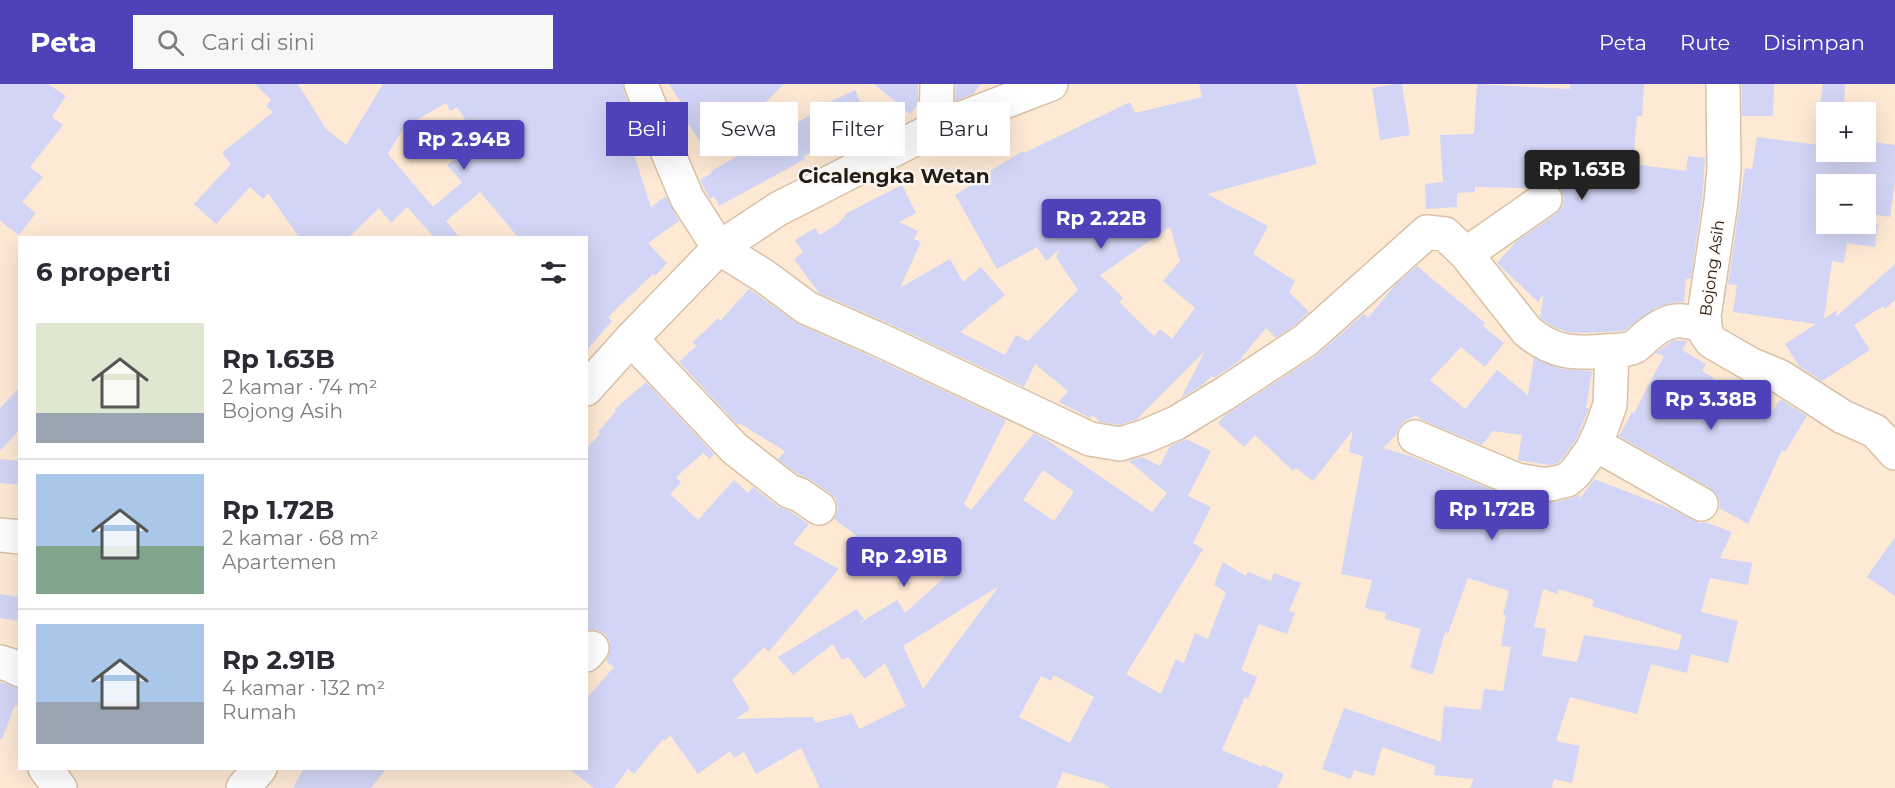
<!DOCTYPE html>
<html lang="id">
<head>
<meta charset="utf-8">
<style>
	body { margin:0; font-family:Montserrat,sans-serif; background:#f7f7f7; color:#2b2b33; height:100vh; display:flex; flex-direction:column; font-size:22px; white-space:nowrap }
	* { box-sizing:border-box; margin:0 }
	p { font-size:20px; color:#7c7c81 }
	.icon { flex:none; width:33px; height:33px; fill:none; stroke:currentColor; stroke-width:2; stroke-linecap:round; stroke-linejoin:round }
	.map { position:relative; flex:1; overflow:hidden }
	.sheet { position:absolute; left:18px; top:152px; width:570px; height:534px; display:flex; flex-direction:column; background:#fff; border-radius:0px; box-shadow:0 6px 24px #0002 }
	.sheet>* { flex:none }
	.banner { position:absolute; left:606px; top:18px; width:570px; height:54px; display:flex; gap:12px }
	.fabs { position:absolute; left:1816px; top:18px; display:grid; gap:12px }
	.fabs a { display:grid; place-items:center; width:60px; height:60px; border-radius:0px; background:#fff; box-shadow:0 6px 24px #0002; font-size:30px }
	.price { position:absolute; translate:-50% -51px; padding:0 14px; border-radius:6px; background:#4e42b9; color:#fff; font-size:20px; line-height:39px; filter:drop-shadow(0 2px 3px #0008) }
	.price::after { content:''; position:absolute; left:50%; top:36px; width:18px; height:14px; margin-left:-9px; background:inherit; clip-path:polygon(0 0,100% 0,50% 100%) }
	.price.selected { background:#222; color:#fff }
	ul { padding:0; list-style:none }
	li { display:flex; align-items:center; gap:18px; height:150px; padding:0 18px }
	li+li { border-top:2px solid #e1e1e2 }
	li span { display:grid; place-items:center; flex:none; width:168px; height:120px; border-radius:0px; color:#555 }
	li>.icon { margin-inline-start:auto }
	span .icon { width:72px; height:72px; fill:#fffc; stroke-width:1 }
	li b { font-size:26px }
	h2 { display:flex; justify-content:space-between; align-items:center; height:72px; padding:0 18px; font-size:26px }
	.tag { padding:0 21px; border-radius:0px; background:#fff; box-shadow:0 6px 24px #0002; font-size:21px; line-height:54px }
	.tag.selected { background:#4e42b9; color:#fff }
	header { display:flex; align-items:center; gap:36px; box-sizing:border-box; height:84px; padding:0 30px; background:#4e42b9; color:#fff }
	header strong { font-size:28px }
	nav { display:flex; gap:33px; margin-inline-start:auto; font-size:21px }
	.search { width:420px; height:54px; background:#f7f7f7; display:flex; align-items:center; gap:15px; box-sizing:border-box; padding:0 21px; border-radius:0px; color:#7c7c81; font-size:22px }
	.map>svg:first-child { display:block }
</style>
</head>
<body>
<header>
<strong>Peta</strong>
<div class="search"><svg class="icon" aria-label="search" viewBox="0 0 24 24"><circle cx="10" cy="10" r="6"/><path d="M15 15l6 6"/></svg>Cari di sini</div>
<nav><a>Peta</a><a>Rute</a><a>Disimpan</a></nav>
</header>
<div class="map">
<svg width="1895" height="704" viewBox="0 0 1895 704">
	<rect width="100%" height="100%" fill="#fde9d4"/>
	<path fill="#d2d5f5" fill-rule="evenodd" d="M 0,0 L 48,0 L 66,12 L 52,33 L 63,41 L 30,83 L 43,93 L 22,118 L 36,129 L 19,151 L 0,137 Z
		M 255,0 L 298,0 L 326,45 L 346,61 L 383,0 L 623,0 L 624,7 L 633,32 L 626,33 L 633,68 L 651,123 L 666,112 L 679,137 L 648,159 L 667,179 L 655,192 L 653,190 L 608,233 L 612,237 L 586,267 L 586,153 L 518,153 L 480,108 L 446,137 L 459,153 L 434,153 L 407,123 L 391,139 L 379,124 L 349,153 L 299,153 L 268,109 L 263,115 L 250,103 L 216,140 L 194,120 L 231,80 L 222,69 L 273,28 L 266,22 L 271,16 ZM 446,19 L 450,27 L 457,23 L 479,57 L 447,81 L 462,98 L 433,123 L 388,70 L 404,43 Z
		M 669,0 L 784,0 L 710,73 L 679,26 L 684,23 Z
		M 874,0 L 918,0 L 918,21 L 910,30 Z
		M 956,0 L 981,0 L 973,10 L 955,17 Z
		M 1199,0 L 1296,0 L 1317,80 L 1207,110 L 1268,142 L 1253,170 L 1295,197 L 1289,208 L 1309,228 L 1295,241 L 1276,254 L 1266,244 L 1241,274 L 1242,275 L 1214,294 L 1212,292 L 1201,302 L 1181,314 L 1205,267 L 1137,335 L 1119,341 L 1100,338 L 1093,331 L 1090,334 L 1059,318 L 1068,307 L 1035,280 L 1024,303 L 886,238 L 819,209 L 794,175 L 803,168 L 795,156 L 815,144 L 820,151 L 840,138 L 847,129 L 902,101 L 916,129 L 899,138 L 918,147 L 914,155 L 921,158 L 900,204 L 950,175 L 963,198 L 981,183 L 1005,211 L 960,248 L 1005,271 L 1016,251 L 1028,257 L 1078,206 L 1056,173 L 1060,165 L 1046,177 L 1037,163 L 997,185 L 955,111 L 992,89 L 990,87 L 1023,67 L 1024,69 L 1130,18 L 1135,29 L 1202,13 ZM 1170,143 L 1180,177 L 1163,197 L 1195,224 L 1172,255 L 1160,245 L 1154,252 L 1119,218 L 1123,214 L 1100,191 Z
		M 1396,0 L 1402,0 L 1410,51 L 1380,56 L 1372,4 Z
		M 1477,0 L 1570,5 L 1570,0 L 1644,0 L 1642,32 L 1637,32 L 1633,80 L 1686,87 L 1688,72 L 1705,74 L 1702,116 L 1691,195 L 1686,195 L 1684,218 L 1671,219 L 1655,224 L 1625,246 L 1622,247 L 1584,249 L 1568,248 L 1554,243 L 1540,234 L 1544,210 L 1538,218 L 1497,179 L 1517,157 L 1556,130 L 1562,123 L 1564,114 L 1561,105 L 1552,98 L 1543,96 L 1529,104 L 1475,103 L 1475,108 L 1457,109 L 1457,123 L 1426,125 L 1425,100 L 1443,98 L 1440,51 L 1474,50 Z
		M 1742,0 L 1774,0 L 1773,32 L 1742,32 Z
		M 1823,0 L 1845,0 L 1844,22 L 1820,21 Z
		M 855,6 L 868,35 L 850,43 L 851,47 L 804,72 L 805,75 L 719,122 L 714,112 L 710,115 L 700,96 L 712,89 L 711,87 L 814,29 L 813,26 Z
		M 1757,53 L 1827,62 L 1827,68 L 1866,68 L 1866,57 L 1895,61 L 1895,97 L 1890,133 L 1866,129 L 1866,100 L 1827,100 L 1827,140 L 1878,140 L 1875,163 L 1847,159 L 1844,179 L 1832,177 L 1824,235 L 1837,226 L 1836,233 L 1895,180 L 1895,216 L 1885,225 L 1883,222 L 1854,241 L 1870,266 L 1822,297 L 1799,282 L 1785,260 L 1816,240 L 1733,228 L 1737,201 L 1728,200 L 1745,84 L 1752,85 Z
		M 1417,182 L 1485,239 L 1483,242 L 1504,259 L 1485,283 L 1461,263 L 1430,296 L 1465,325 L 1497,286 L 1528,311 L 1534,274 L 1562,285 L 1592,287 L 1586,324 L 1589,324 L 1576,356 L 1561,376 L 1558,379 L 1549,381 L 1518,376 L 1522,351 L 1493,347 L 1482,361 L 1422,336 L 1416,331 L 1403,338 L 1398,345 L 1397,350 L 1383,364 L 1413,373 L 1510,413 L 1537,418 L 1555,418 L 1572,414 L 1580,410 L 1579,416 L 1594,395 L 1672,425 L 1692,436 L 1701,439 L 1705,438 L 1732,448 L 1720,474 L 1752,479 L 1748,501 L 1710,494 L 1701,528 L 1738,537 L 1728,579 L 1691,570 L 1687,589 L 1651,580 L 1637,630 L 1570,613 L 1556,657 L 1580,662 L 1572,699 L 1554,695 L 1552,704 L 1470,704 L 1474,695 L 1434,691 L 1435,682 L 1382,663 L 1374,692 L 1354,686 L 1351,695 L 1322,685 L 1344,624 L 1441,658 L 1444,622 L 1481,626 L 1484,605 L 1503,607 L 1511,563 L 1501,562 L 1506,531 L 1503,531 L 1509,507 L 1468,494 L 1448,549 L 1445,548 L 1433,591 L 1410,584 L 1421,545 L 1385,535 L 1386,529 L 1365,524 L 1372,496 L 1341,490 L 1363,372 L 1349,368 L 1353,346 L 1313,397 L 1296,384 L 1293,387 L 1255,351 L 1244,363 L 1218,339 L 1224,332 L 1316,272 L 1364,230 L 1368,234 L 1394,202 ZM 1543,505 L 1557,510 L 1559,505 L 1594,516 L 1592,522 L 1682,551 L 1678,566 L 1584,551 L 1577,578 L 1542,572 L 1546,545 L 1534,543 Z
		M 749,205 L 800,241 L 870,272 L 1006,336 L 964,420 L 971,426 L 1034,349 L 1047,356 L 1152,428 L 1167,409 L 1129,377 L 1142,373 L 1160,382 L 1170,362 L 1186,355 L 1211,367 L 1188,412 L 1211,423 L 1193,459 L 1203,465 L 1126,590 L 1161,610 L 1176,575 L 1184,579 L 1195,549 L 1208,555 L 1226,508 L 1214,501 L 1223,478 L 1246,492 L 1248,488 L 1271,497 L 1274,489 L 1301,499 L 1289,527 L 1295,529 L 1287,550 L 1259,540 L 1241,586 L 1257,593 L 1248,615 L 1245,613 L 1222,666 L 1262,683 L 1263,681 L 1284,690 L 1277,704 L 1110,704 L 1104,700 L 1063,688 L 1056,704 L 820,704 L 801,664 L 756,690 L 744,668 L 734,674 L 730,667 L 698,690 L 670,651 L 665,657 L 663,655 L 634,690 L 628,685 L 614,704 L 594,704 L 568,684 L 586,684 L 586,615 L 614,583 L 606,577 L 610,567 L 610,558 L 605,550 L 596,546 L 586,546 L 586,365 L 600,350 L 598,348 L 616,327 L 614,326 L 646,298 L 714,370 L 710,375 L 703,369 L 676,393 L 681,399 L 670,410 L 698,436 L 734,396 L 748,409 L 753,403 L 777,422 L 791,428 L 809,440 L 793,460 L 839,485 L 772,564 L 768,567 L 764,563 L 732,596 L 750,625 L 736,635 L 813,633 L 815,639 L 852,630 L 859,645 L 906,622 L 885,579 L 865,595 L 848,573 L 842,576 L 833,560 L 793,591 L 778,573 L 857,525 L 864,535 L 858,540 L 897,516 L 905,529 L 946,492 L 890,454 L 874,484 L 847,468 L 856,451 L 834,435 L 838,425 L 836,415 L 830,409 L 811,396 L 798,390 L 778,375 L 785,367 L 739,339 L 738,341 L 679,278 L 696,262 L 693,258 L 718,234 L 720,237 ZM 1043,386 L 1074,408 L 1054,437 L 1023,416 ZM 999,502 L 923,605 L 903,562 ZM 1054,591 L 1094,613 L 1070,659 L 1019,633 L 1041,592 L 1051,597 Z
		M 1674,256 L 1688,257 L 1682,266 L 1706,280 L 1702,287 L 1771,330 L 1780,315 L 1807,332 L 1785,368 L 1782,366 L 1748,440 L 1719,424 L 1720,419 L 1717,411 L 1710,404 L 1619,352 L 1632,328 L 1634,329 L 1664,272 L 1655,269 Z
		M 20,303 L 20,345 L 0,367 L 0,324 Z
		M 0,375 L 20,377 L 20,401 L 0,399 Z
		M 1895,453 L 1895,512 L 1867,493 Z
		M 0,510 L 20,513 L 20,537 L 0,534 Z
		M 0,598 L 20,604 L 20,622 L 15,621 L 2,655 L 0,654 Z
		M 304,684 L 387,684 L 371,704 L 293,704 Z"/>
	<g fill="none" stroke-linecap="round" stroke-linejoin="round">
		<defs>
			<path id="minor" d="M 641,0 L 666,64 L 687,114 L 719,164 L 764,192 L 807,224 L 878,255 L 1090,355 L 1120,360 L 1146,352 L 1176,339 L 1224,310 L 1306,256 L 1427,148 L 1445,150 L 1466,170 L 1527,247 C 1553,269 1574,270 1606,267 C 1615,266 1626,267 1634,263 C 1639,260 1644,254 1648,251 C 1670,233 1678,235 1704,241
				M 1723,0 L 1724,85 L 1721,118 L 1704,232 L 1706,250 L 1712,258 L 1752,281 L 1781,293 L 1843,333 L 1875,347 L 1895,369
				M 936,44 L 937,0
				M 1466,170 L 1545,115
				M 631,255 L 734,364 L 789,407 L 800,411 L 819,424
				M 1415,353 L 1517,396 L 1540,400 L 1551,400 L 1567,396 L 1575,389 L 1592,366 L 1601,346 L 1610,321 L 1612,267
				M 1595,360 L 1701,420
				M 0,451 L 20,453
				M 586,571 L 592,564
				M 0,578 L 10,581 L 20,586
				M 45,684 L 60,704"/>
			<path id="major" d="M 586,305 L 631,255 L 719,164 L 778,125 L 936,44 L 1051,0
				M 243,704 L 260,684"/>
		</defs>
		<use href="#minor" stroke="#d9c1a7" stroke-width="36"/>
		<use href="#major" stroke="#d9c1a7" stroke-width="36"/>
		<use href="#minor" stroke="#fff" stroke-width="33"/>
		<use href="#major" stroke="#fff" stroke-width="33"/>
	</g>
	<g text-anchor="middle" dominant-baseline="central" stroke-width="4.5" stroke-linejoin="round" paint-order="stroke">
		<g font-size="16" fill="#251c12" stroke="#fef9f4">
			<text transform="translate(1712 184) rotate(-82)">Bojong Asih</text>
		</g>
		<g font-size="20" font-weight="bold" fill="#251c12" stroke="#fef9f4">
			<text x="894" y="92">Cicalengka Wetan</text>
		</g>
	</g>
</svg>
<div class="fabs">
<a>+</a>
<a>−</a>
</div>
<b class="price" style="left:464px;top:87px">Rp 2.94B</b>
<b class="price selected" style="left:1582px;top:117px">Rp 1.63B</b>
<b class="price" style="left:1101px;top:166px">Rp 2.22B</b>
<b class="price" style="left:1711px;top:347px">Rp 3.38B</b>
<b class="price" style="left:1492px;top:457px">Rp 1.72B</b>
<b class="price" style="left:904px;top:504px">Rp 2.91B</b>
<div class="banner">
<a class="tag selected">Beli</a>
<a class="tag">Sewa</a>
<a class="tag">Filter</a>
<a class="tag">Baru</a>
</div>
<section class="sheet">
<h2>6 properti<svg class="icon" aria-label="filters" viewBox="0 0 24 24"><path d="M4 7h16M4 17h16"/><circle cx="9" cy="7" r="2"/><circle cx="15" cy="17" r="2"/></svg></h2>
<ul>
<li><span style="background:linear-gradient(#dfe7d0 75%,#9aa5b1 0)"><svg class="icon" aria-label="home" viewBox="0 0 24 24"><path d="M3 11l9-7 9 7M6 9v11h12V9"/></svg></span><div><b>Rp 1.63B</b><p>2 kamar · 74 m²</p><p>Bojong Asih</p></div></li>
<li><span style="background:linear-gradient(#a9c7e8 60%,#7fa58c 0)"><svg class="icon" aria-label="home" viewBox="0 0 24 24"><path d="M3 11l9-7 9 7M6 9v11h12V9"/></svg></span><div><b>Rp 1.72B</b><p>2 kamar · 68 m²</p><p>Apartemen</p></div></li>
<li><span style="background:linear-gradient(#a9c7e8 65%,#9aa5b1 0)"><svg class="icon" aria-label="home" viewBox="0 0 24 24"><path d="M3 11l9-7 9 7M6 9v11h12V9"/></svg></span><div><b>Rp 2.91B</b><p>4 kamar · 132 m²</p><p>Rumah</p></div></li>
</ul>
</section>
</div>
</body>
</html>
